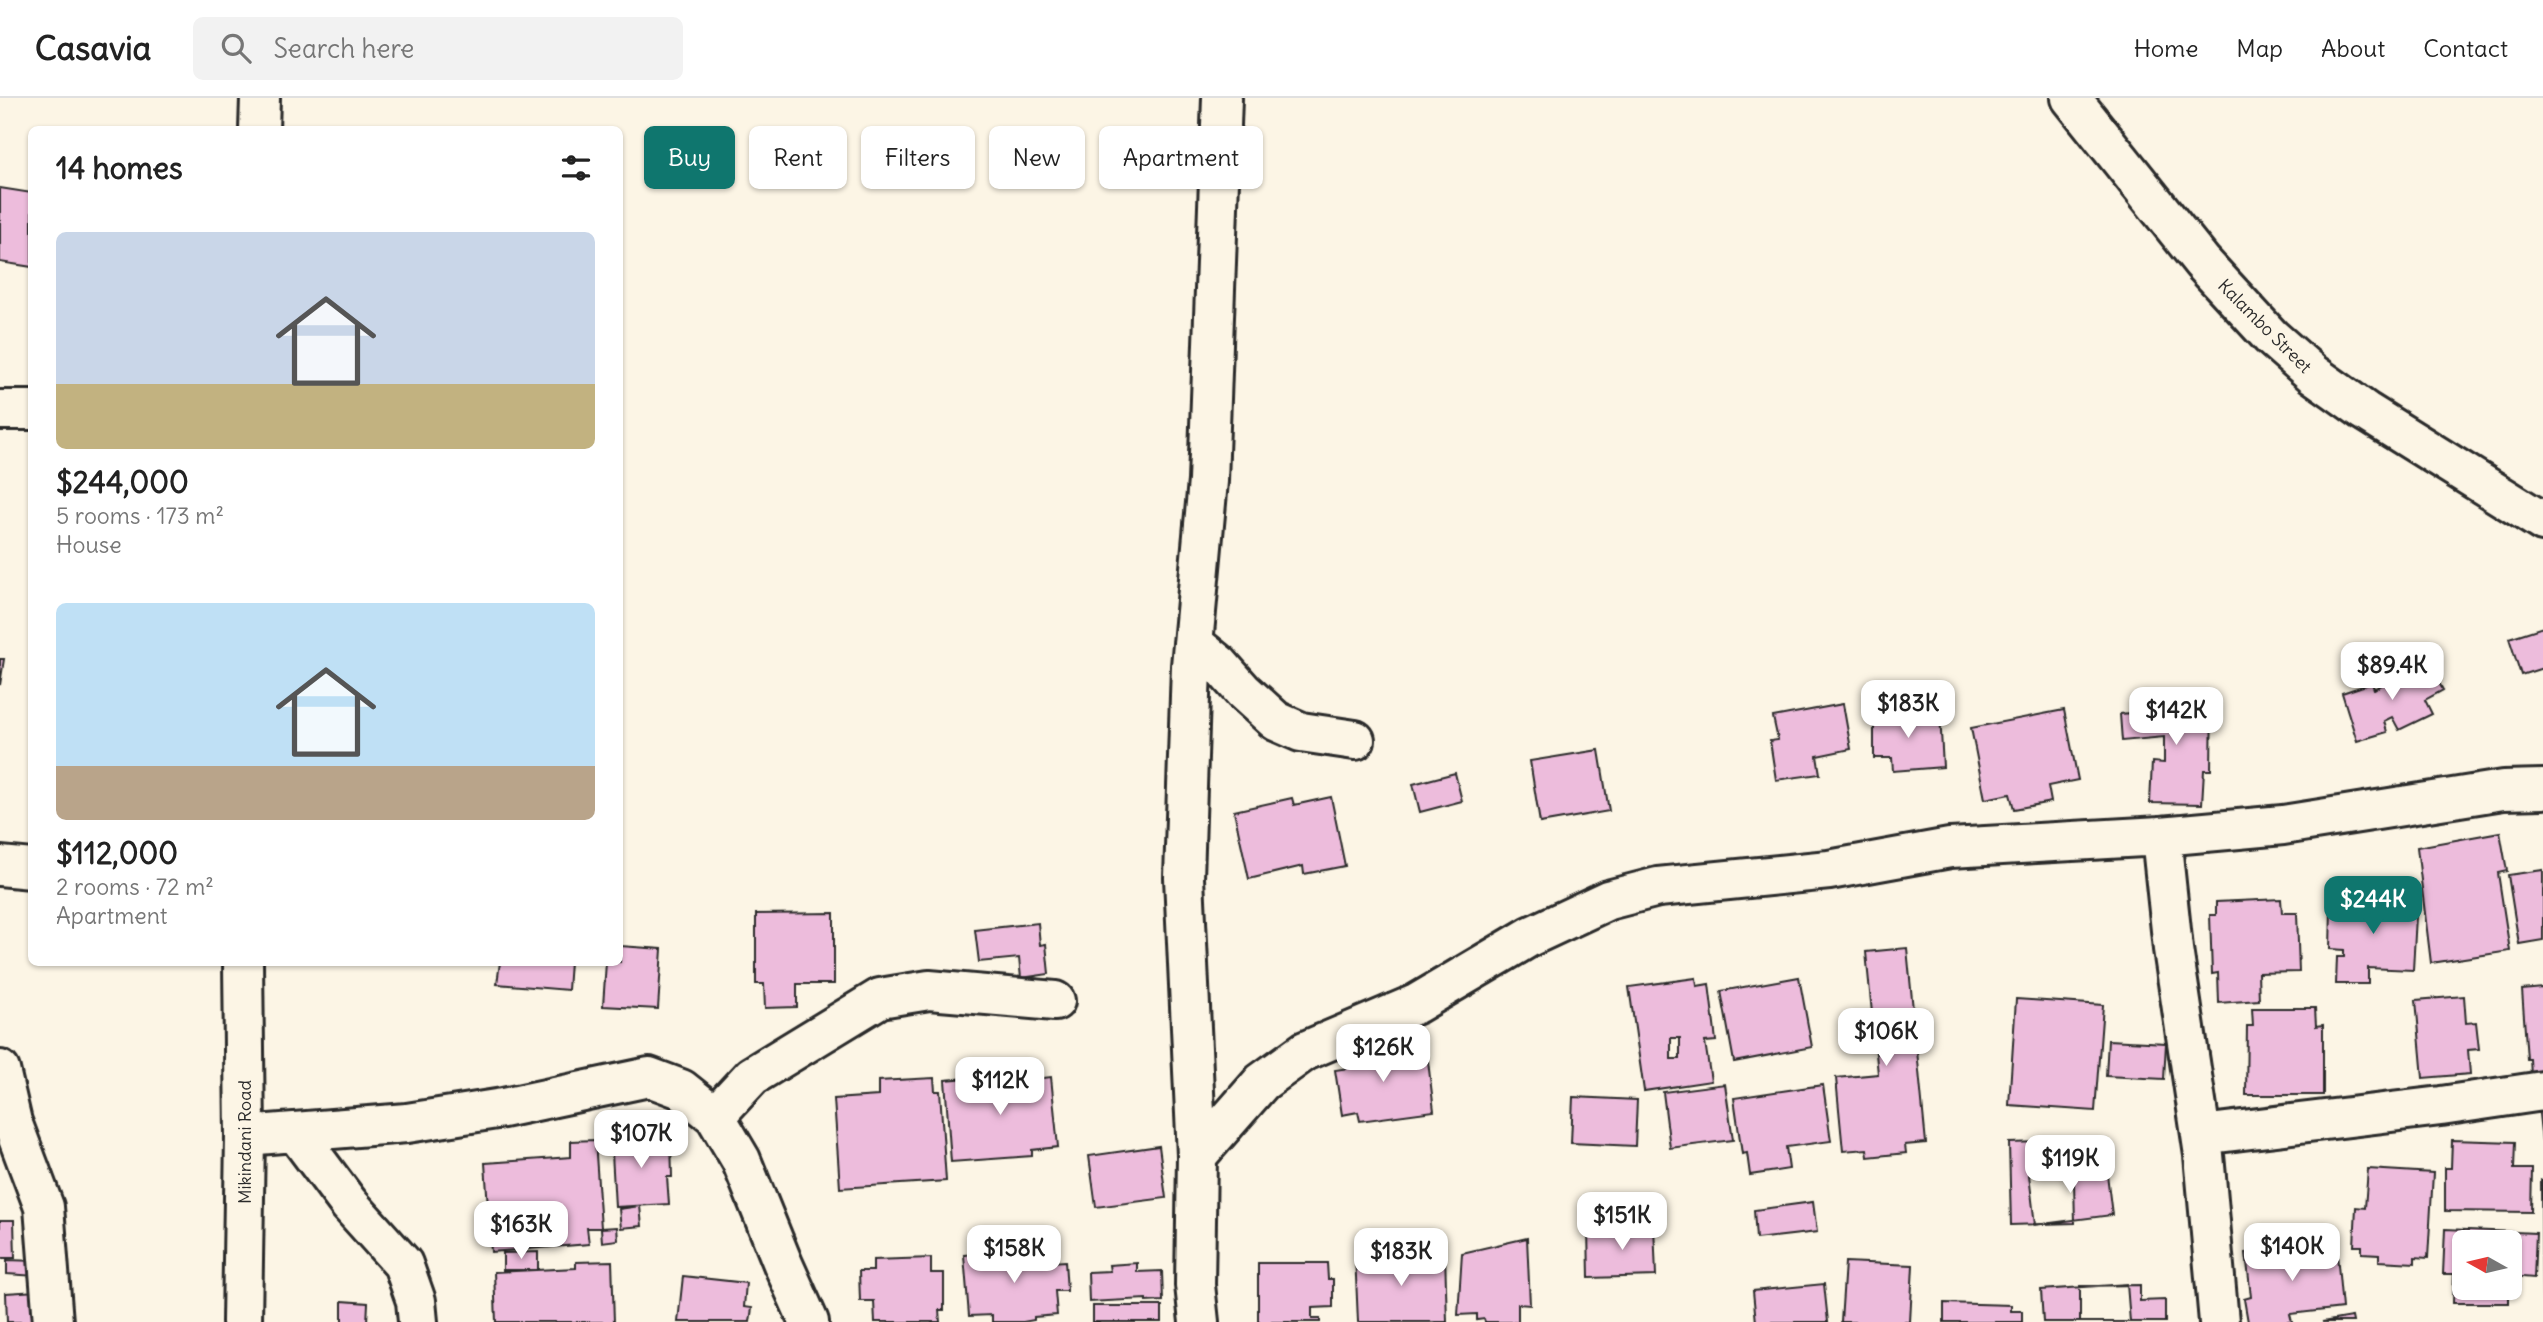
<!DOCTYPE html>
<html lang="en">
<head>
<meta charset="utf-8">
<style>
	body { margin:0; font-family:Delius,sans-serif; background:#f2f2f2; color:#222; height:100vh; display:flex; flex-direction:column; font-size:26px; white-space:nowrap }
	* { box-sizing:border-box; margin:0 }
	p { font-size:23px; color:#767676 }
	.icon { flex:none; width:38px; height:38px; fill:none; stroke:currentColor; stroke-width:2; stroke-linecap:round; stroke-linejoin:round }
	.map { position:relative; flex:1; overflow:hidden }
	.side { position:absolute; left:28px; top:28px; width:595px; height:840px; display:flex; flex-direction:column; background:#fff; border-radius:10px; box-shadow:0 2px 5px #0004 }
	.side>* { flex:none }
	.guide { position:absolute; left:644px; top:28px; width:665px; height:63px; display:flex; gap:14px }
	.needle { width:46px; rotate:278deg }
	.controls { position:absolute; left:2452px; top:1132px; display:grid; gap:14px }
	.controls a { display:grid; place-items:center; width:70px; height:70px; border-radius:10px; background:#fff; box-shadow:0 2px 5px #0004; font-size:35px }
	.price { position:absolute; translate:-50% -60px; padding:0 16px; border-radius:14px; background:#fff; color:#222; font-size:23px; line-height:46px; filter:drop-shadow(0 2px 4px #0008) }
	.price::after { content:''; position:absolute; left:50%; top:42px; width:21px; height:16px; margin-left:-10px; background:inherit; clip-path:polygon(0 0,100% 0,50% 100%) }
	.price.on { background:#0f766e; color:#fff }
	ul { padding:0; list-style:none }
	li { display:grid; align-content:center; gap:14px; height:371px; padding:0 28px }
	li span { display:grid; place-items:center; height:217px; border-radius:10px; color:#555 }
	li>.icon { margin-inline-start:auto }
	span .icon { width:126px; height:126px; fill:#fffc; stroke-width:1 }
	li b { font-size:30px }
	h2 { display:flex; justify-content:space-between; align-items:center; height:84px; padding:0 28px; font-size:30px }
	.chip { padding:0 24px; border-radius:10px; background:#fff; box-shadow:0 2px 5px #0004; font-size:24px; line-height:63px }
	.chip.on { background:#0f766e; color:#fff }
	header { display:flex; align-items:center; gap:42px; box-sizing:border-box; height:98px; padding:0 35px; background:#fff; border-bottom:2px solid #e0e0e0 }
	header strong { font-size:33px }
	nav { display:flex; gap:38px; margin-inline-start:auto; font-size:24px }
	.search { width:490px; height:63px; background:#f2f2f2; display:flex; align-items:center; gap:18px; box-sizing:border-box; padding:0 24px; border-radius:10px; color:#767676; font-size:26px }
	.map>svg:first-child { display:block }
</style>
</head>
<body>
<header>
<strong>Casavia</strong>
<div class="search"><svg class="icon" aria-label="search" viewBox="0 0 24 24"><circle cx="10" cy="10" r="6"/><path d="M15 15l6 6"/></svg>Search here</div>
<nav><a>Home</a><a>Map</a><a>About</a><a>Contact</a></nav>
</header>
<div class="map">
<svg width="2543" height="1224" viewBox="0 0 2543 1224">
	<rect width="100%" height="100%" fill="#fcf5e5"/>
	<filter id="ink" filterUnits="userSpaceOnUse"><feTurbulence type="fractalNoise" baseFrequency=".0143" numOctaves="2"/><feDisplacementMap in="SourceGraphic" scale="14" xChannelSelector="R" yChannelSelector="G"/><feConvolveMatrix kernelMatrix="1 2 1 2 8 2 1 2 1" color-interpolation-filters="sRGB"/></filter>
	<g filter="url(#ink)">
		<path fill="#edbcdc" stroke="#2b2b2b" stroke-width="2" fill-rule="evenodd" d="M 0,90 L 32,95 L 32,169 L 0,164 Z
			M 2543,529 L 2543,570 L 2521,577 L 2509,540 Z
			M 0,561 L 4,561 L 0,587 Z
			M 2427,563 L 2443,592 L 2425,602 L 2432,616 L 2399,632 L 2392,619 L 2384,623 L 2387,634 L 2357,643 L 2342,595 L 2372,585 L 2374,591 Z
			M 2165,599 L 2212,600 L 2211,672 L 2204,672 L 2202,706 L 2150,705 L 2152,664 L 2164,665 L 2164,639 L 2122,643 L 2120,616 L 2165,612 Z
			M 1843,606 L 1851,651 L 1817,658 L 1820,676 L 1776,682 L 1770,643 L 1778,642 L 1773,619 Z
			M 1874,610 L 1900,610 L 1899,619 L 1940,616 L 1943,669 L 1893,673 L 1892,660 L 1874,660 Z
			M 2064,612 L 2078,682 L 2048,688 L 2051,704 L 2014,711 L 2010,696 L 1985,701 L 1971,630 Z
			M 1599,652 L 1609,713 L 1540,725 L 1530,663 Z
			M 1455,675 L 1462,703 L 1420,714 L 1413,686 Z
			M 1331,699 L 1345,768 L 1304,776 L 1303,768 L 1249,781 L 1234,713 L 1292,700 L 1294,707 Z
			M 2500,734 L 2507,773 L 2498,775 L 2510,853 L 2431,865 L 2417,749 Z
			M 2543,772 L 2543,842 L 2519,846 L 2508,777 Z
			M 2346,797 L 2417,800 L 2413,872 L 2368,870 L 2368,886 L 2336,886 L 2337,859 L 2344,859 L 2344,852 L 2330,851 L 2331,810 L 2346,810 Z
			M 2281,801 L 2282,815 L 2297,815 L 2299,874 L 2258,875 L 2259,902 L 2219,905 L 2218,875 L 2212,876 L 2210,817 L 2216,817 L 2216,804 Z
			M 834,815 L 834,886 L 797,886 L 797,909 L 765,910 L 764,886 L 756,886 L 756,816 Z
			M 1038,825 L 1040,847 L 1046,846 L 1049,876 L 1021,880 L 1019,860 L 979,864 L 975,832 Z
			M 620,848 L 662,851 L 658,911 L 603,908 L 606,864 L 620,864 Z
			M 1907,850 L 1926,1045 L 1905,1047 L 1906,1055 L 1868,1059 L 1867,1051 L 1843,1053 L 1836,980 L 1878,976 L 1866,854 Z
			M 500,864 L 570,864 L 568,892 L 497,886 Z
			M 1799,879 L 1812,949 L 1734,964 L 1721,893 Z
			M 1696,880 L 1697,888 L 1709,886 L 1716,943 L 1705,944 L 1711,983 L 1644,993 L 1629,889 ZM 1671,940 L 1680,940 L 1680,961 L 1671,961 Z
			M 2543,890 L 2543,976 L 2531,977 L 2530,961 L 2527,961 L 2522,892 Z
			M 2464,898 L 2466,925 L 2476,924 L 2479,951 L 2468,952 L 2470,976 L 2423,980 L 2416,902 Z
			M 2016,901 L 2103,907 L 2095,1013 L 2009,1007 Z
			M 2252,910 L 2315,910 L 2316,928 L 2323,927 L 2323,997 L 2246,997 L 2247,928 L 2253,928 Z
			M 2108,942 L 2166,945 L 2164,981 L 2106,978 Z
			M 1397,944 L 1400,967 L 1428,963 L 1434,1013 L 1360,1023 L 1358,1014 L 1342,1017 L 1335,972 L 1349,970 L 1346,952 Z
			M 1026,975 L 1026,982 L 1051,979 L 1058,1049 L 1032,1052 L 1032,1058 L 951,1064 L 945,982 Z
			M 934,980 L 935,993 L 940,993 L 946,1083 L 840,1090 L 834,1001 L 878,998 L 878,983 Z
			M 1725,986 L 1733,1042 L 1670,1050 L 1663,994 Z
			M 1823,987 L 1831,1043 L 1786,1049 L 1789,1071 L 1750,1077 L 1747,1055 L 1742,1056 L 1734,1000 Z
			M 1573,999 L 1637,1002 L 1635,1048 L 1571,1045 Z
			M 2543,1006 L 2543,1053 L 2538,1007 Z
			M 648,1036 L 648,1042 L 671,1041 L 672,1079 L 667,1079 L 669,1106 L 615,1109 L 611,1037 Z
			M 595,1042 L 601,1130 L 587,1130 L 589,1146 L 491,1154 L 485,1065 L 571,1059 L 571,1043 Z
			M 2452,1042 L 2515,1044 L 2514,1071 L 2532,1071 L 2531,1114 L 2445,1113 L 2445,1070 L 2451,1070 Z
			M 2073,1043 L 2075,1125 L 2011,1127 L 2009,1045 Z
			M 1159,1048 L 1166,1100 L 1096,1109 L 1089,1058 Z
			M 2106,1068 L 2112,1117 L 2035,1127 L 2029,1077 Z
			M 2368,1071 L 2433,1075 L 2428,1160 L 2415,1159 L 2415,1165 L 2379,1163 L 2379,1156 L 2362,1155 L 2362,1148 L 2354,1148 L 2356,1109 L 2365,1110 Z
			M 2541,1082 L 2543,1082 L 2543,1205 L 2542,1205 Z
			M 1813,1104 L 1817,1134 L 1756,1141 L 1754,1112 Z
			M 640,1108 L 642,1128 L 621,1130 L 619,1111 Z
			M 0,1122 L 14,1122 L 15,1160 L 0,1160 Z
			M 1654,1127 L 1656,1178 L 1589,1180 L 1588,1129 Z
			M 617,1129 L 618,1142 L 602,1144 L 601,1130 Z
			M 2445,1131 L 2536,1135 L 2534,1180 L 2510,1178 L 2510,1144 L 2464,1144 L 2464,1190 L 2509,1190 L 2509,1205 L 2453,1205 L 2454,1176 L 2443,1176 Z
			M 1527,1140 L 1530,1207 L 1518,1206 L 1518,1224 L 1485,1224 L 1484,1221 L 1477,1222 L 1477,1216 L 1458,1217 L 1462,1155 Z
			M 2336,1145 L 2342,1210 L 2290,1216 L 2292,1224 L 2248,1224 L 2244,1201 L 2251,1199 L 2246,1155 Z
			M 1051,1150 L 1052,1164 L 1065,1163 L 1067,1193 L 1055,1193 L 1057,1217 L 1034,1219 L 1034,1222 L 1023,1224 L 992,1224 L 992,1217 L 969,1218 L 964,1157 Z
			M 538,1154 L 538,1172 L 503,1172 L 503,1155 Z
			M 1445,1155 L 1447,1224 L 1358,1224 L 1355,1156 Z
			M 931,1160 L 931,1175 L 944,1175 L 944,1212 L 939,1212 L 940,1224 L 875,1224 L 874,1203 L 860,1203 L 859,1173 L 873,1173 L 873,1162 Z
			M 7,1162 L 37,1163 L 36,1178 L 7,1176 Z
			M 612,1163 L 614,1224 L 496,1224 L 494,1174 L 576,1170 L 576,1164 Z
			M 1845,1164 L 1913,1167 L 1910,1224 L 1841,1224 Z
			M 1137,1165 L 1137,1174 L 1162,1173 L 1163,1203 L 1146,1204 L 1146,1201 L 1089,1204 L 1088,1174 L 1110,1173 L 1109,1167 Z
			M 1258,1165 L 1327,1165 L 1328,1181 L 1333,1181 L 1333,1209 L 1312,1210 L 1312,1221 L 1320,1221 L 1320,1224 L 1258,1224 Z
			M 683,1178 L 746,1185 L 744,1209 L 752,1210 L 750,1224 L 678,1224 Z
			M 1824,1186 L 1828,1224 L 1756,1224 L 1753,1193 Z
			M 2127,1186 L 2130,1224 L 2043,1224 L 2041,1192 Z
			M 2140,1187 L 2140,1203 L 2165,1202 L 2165,1224 L 2080,1224 L 2080,1188 Z
			M 37,1193 L 40,1224 L 7,1224 L 6,1195 Z
			M 342,1203 L 368,1205 L 367,1224 L 342,1224 Z
			M 1944,1205 L 2011,1207 L 2011,1213 L 2022,1213 L 2022,1224 L 1944,1224 Z
			M 1093,1208 L 1162,1208 L 1162,1224 L 1093,1224 Z
			M 2352,1219 L 2353,1224 L 2322,1224 Z"/>
		<g fill="none" stroke-linecap="round" stroke-linejoin="round">
			<defs>
				<path id="minor" d="M 2071,0 L 2202,164 L 2271,239 L 2313,276 L 2365,313 L 2543,424
					M 0,312 L 32,312
					M 1193,545 L 1220,567 L 1243,593 L 1276,623 L 1301,634 L 1355,642
					M 2161,738 L 2173,851 L 2204,1057 L 2219,1224
					M 0,768 L 32,771
					M 0,972 L 12,1024 L 44,1109 L 53,1224
					M 715,1018 L 752,978 L 880,900 L 929,892 L 1055,903
					M 296,1035 L 349,1106 L 403,1166 L 416,1203 L 418,1224
					M 2201,1037 L 2441,1008 L 2543,993
					M 245,1038 L 407,1025 L 503,1010 L 649,979 L 681,991 L 715,1018 L 741,1062 L 783,1166 L 809,1224
					M 1197,1058 L 1262,984 L 1305,953 L 1416,906 L 1531,838 L 1608,802 L 1658,789 L 1829,772 L 1950,750 L 2161,738 L 2283,727 L 2503,692 L 2543,691
					M 1199,1224 L 1195,1187 L 1197,1058 L 1184,780 L 1191,568 L 1208,383 L 1222,0"/>
				<path id="highway" d="M 259,32 L 260,0
					M 242,1224 L 245,1038 L 243,864"/>
			</defs>
			<use href="#minor" stroke="#2b2b2b" stroke-width="44"/>
			<use href="#highway" stroke="#2b2b2b" stroke-width="44"/>
			<use href="#minor" stroke="#fcf5e5" stroke-width="38"/>
			<use href="#highway" stroke="#fcf5e5" stroke-width="38"/>
		</g>
	</g>
	<g text-anchor="middle" dominant-baseline="central" stroke-width="7" stroke-linejoin="round" paint-order="stroke">
		<g font-size="18" fill="#2b2b2b" stroke="#fcf5e5">
			<text transform="translate(2265 228) rotate(45)">Kalambo Street</text>
			<text transform="translate(244 1044) rotate(-90)">Mikindani Road</text>
		</g>
	</g>
</svg>
<div class="controls">
<a><svg class="needle" viewBox="-14 -14 28 28"><path d="M0-13l5 13h-10z" fill="#e53935"/><path d="M0 13l5-13h-10z" fill="#767676"/></svg></a>
</div>
<b class="price" style="left:2392px;top:604px">$89.4K</b>
<b class="price" style="left:1908px;top:642px">$183K</b>
<b class="price" style="left:2176px;top:649px">$142K</b>
<b class="price on" style="left:2373px;top:838px">$244K</b>
<b class="price" style="left:1886px;top:970px">$106K</b>
<b class="price" style="left:1383px;top:986px">$126K</b>
<b class="price" style="left:1000px;top:1019px">$112K</b>
<b class="price" style="left:641px;top:1072px">$107K</b>
<b class="price" style="left:2070px;top:1097px">$119K</b>
<b class="price" style="left:1622px;top:1154px">$151K</b>
<b class="price" style="left:521px;top:1163px">$163K</b>
<b class="price" style="left:2292px;top:1185px">$140K</b>
<b class="price" style="left:1014px;top:1187px">$158K</b>
<b class="price" style="left:1401px;top:1190px">$183K</b>
<div class="guide">
<a class="chip on">Buy</a>
<a class="chip">Rent</a>
<a class="chip">Filters</a>
<a class="chip">New</a>
<a class="chip">Apartment</a>
</div>
<section class="side">
<h2>14 homes<svg class="icon" aria-label="filters" viewBox="0 0 24 24"><path d="M4 7h16M4 17h16"/><circle cx="9" cy="7" r="2"/><circle cx="15" cy="17" r="2"/></svg></h2>
<ul>
<li><span style="background:linear-gradient(#c9d6e8 70%,#c2b280 0)"><svg class="icon" aria-label="home" viewBox="0 0 24 24"><path d="M3 11l9-7 9 7M6 9v11h12V9"/></svg></span><div><b>$244,000</b><p>5 rooms · 173 m²</p><p>House</p></div></li>
<li><span style="background:linear-gradient(#bfe0f5 75%,#b9a48a 0)"><svg class="icon" aria-label="home" viewBox="0 0 24 24"><path d="M3 11l9-7 9 7M6 9v11h12V9"/></svg></span><div><b>$112,000</b><p>2 rooms · 72 m²</p><p>Apartment</p></div></li>
</ul>
</section>
</div>
</body>
</html>
